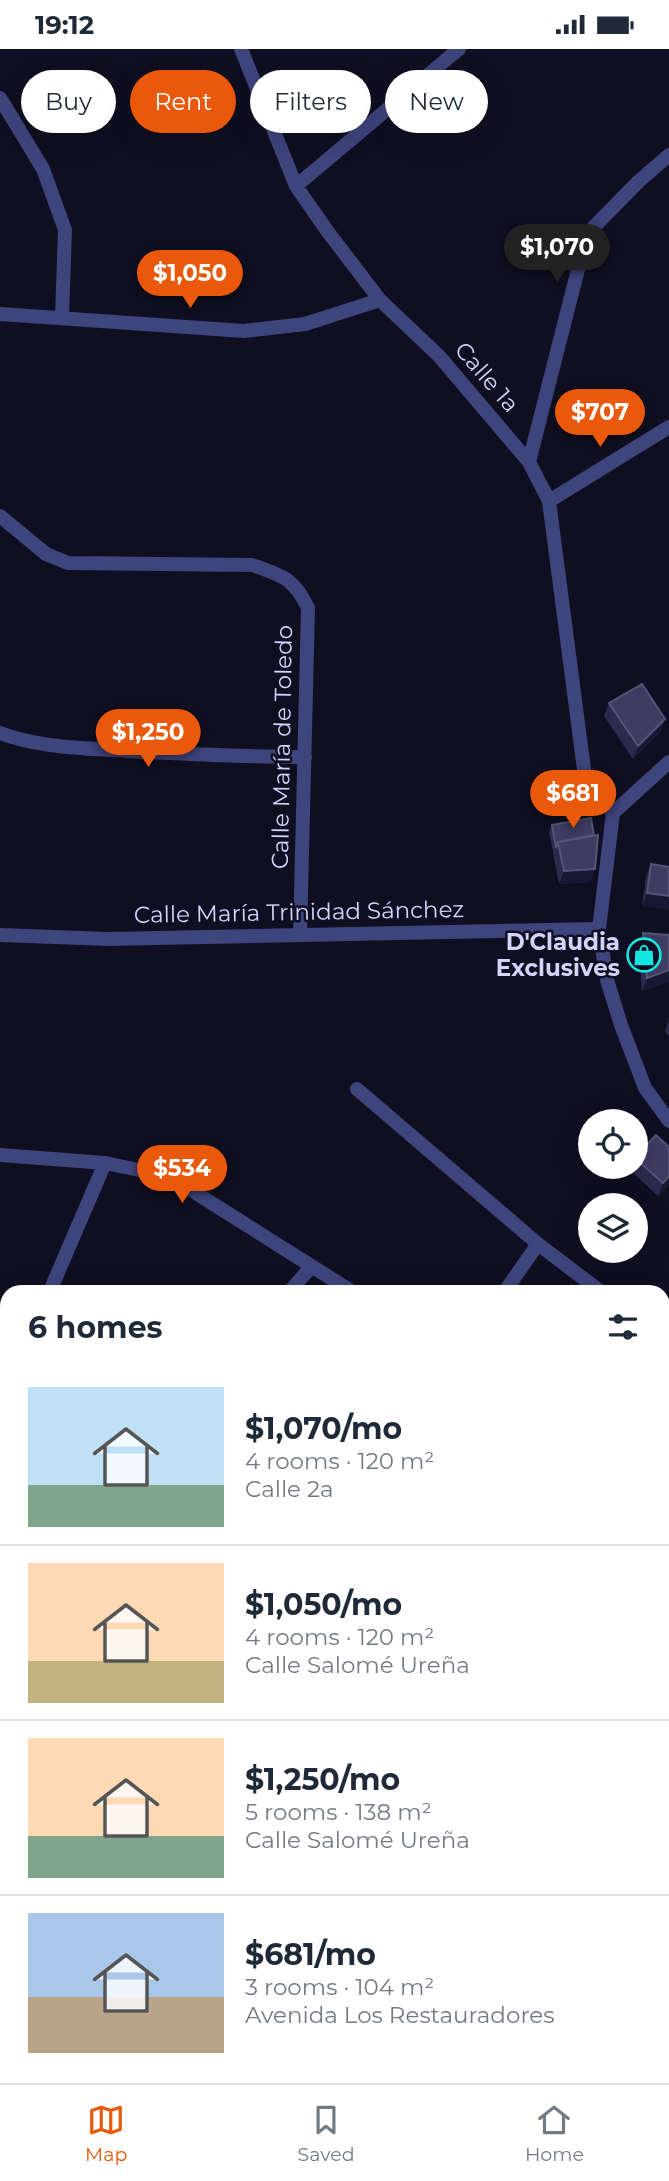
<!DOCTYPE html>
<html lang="en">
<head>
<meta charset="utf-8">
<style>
	body { margin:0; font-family:Montserrat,sans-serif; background:#f2f2f3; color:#1f2937; height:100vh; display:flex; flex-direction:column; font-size:26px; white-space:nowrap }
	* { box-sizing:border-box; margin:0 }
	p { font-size:23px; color:#747a83 }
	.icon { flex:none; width:38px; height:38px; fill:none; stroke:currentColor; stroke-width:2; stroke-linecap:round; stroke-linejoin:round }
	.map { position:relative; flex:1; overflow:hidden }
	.side { position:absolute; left:0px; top:1236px; width:670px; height:800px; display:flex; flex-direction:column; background:#fff; border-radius:21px 21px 0 0; box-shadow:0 7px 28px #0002 }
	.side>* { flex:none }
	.banner { position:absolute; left:21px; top:21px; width:628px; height:63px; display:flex; gap:14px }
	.tools { position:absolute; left:578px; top:1060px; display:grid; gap:14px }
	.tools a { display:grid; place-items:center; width:70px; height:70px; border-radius:50%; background:#fff; box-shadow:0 7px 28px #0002; font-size:35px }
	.price { position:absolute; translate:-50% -60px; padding:0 16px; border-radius:24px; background:#ea580c; color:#fff; font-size:23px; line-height:46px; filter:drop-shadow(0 2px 4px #0008) }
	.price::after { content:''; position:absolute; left:50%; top:42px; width:21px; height:16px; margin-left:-10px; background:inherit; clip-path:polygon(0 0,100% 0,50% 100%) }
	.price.on { background:#222; color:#fff }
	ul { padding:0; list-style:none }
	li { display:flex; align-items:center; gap:21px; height:175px; padding:0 28px }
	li+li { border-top:2px solid #e0e1e3 }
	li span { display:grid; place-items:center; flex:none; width:196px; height:140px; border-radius:0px; color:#555 }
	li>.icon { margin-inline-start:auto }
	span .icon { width:84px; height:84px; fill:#fffc; stroke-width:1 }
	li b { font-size:30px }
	h2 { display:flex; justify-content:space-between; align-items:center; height:84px; padding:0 28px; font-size:30px }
	.pill { padding:0 24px; border-radius:32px; background:#fff; box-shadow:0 7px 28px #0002; font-size:24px; line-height:63px }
	.pill.on { background:#ea580c; color:#fff }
	.status { display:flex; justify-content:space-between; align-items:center; height:49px; padding:0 35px; background:#fff; direction:ltr }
	.status svg { height:19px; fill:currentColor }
	.tabs { display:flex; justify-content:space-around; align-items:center; height:98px; border-top:2px solid #e0e1e3; background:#fff; font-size:19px; color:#747a83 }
	.tabs a { display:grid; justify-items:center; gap:4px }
	.tabs .on { color:#ea580c }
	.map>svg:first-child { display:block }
</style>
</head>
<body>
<div class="status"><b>19:12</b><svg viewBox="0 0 49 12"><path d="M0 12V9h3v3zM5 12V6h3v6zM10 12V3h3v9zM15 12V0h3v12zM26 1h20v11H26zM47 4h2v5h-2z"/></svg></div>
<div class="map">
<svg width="669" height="2034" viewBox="0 0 669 2034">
	<rect width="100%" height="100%" fill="#100f21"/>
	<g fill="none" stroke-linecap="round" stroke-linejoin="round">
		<path stroke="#3e447c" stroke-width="12" d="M 390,2034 L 391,2028"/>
		<path stroke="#3e447c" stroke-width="14" d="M 241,0 L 296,137 L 328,183 L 380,251 L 439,307 L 529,413 L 549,452 L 585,728 L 613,764
			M 0,49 L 43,120 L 65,181 L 62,268
			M 296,137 L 459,0
			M 0,265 L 244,282 L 305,275 L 380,251
			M 529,413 L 587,185 L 638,133 L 669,106
			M 549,452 L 669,378
			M 0,467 L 46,505 L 68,514 L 252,516 C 283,527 294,529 308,559 L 300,886
			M 0,684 C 40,699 85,699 127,702 C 186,705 245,708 305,708
			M 0,886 L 109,890 L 599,880
			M 357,1040 L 538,1195 L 600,1242
			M 0,1106 L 105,1114 L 169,1127 L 351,1242
			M 50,1242 L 105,1114
			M 290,1242 L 312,1217
			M 505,1242 L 538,1195
			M 0,1272 L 7,1273
			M 663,1290 L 669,1295
			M 663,1322 L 669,1315
			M 0,1366 L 7,1348
			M 0,1419 L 7,1420
			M 663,1461 L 669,1465
			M 0,1567 L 7,1569
			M 663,1687 L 669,1678
			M 663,1745 L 669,1746
			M 0,1841 L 7,1842
			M 663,1888 L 669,1889
			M 86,2034 L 86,2028
			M 239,2034 L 239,2028"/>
		<path stroke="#3e447c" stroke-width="14" d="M 669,713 L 613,764 L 599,880 L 607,931 L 621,976 L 645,1039 L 669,1072"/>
	</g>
	<path fill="#2d2a4d" d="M 609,654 L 665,670 L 660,683 L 633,710 L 604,667 Z
		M 552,776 L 595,820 L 590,833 L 559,835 L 549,783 Z
		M 651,815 L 669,818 L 642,857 L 646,828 Z
		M 643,884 L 669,886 L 669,932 L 642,942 L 638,897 Z
		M 669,970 L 669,988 L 665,982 Z
		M 669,1098 L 669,1135 L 658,1147 L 631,1122 L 632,1118 L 635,1118 L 635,1109 Z
		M 669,1347 L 669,1421 L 665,1427 L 663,1427 L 663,1355 Z"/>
	<path fill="#1a1734" d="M 665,670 L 660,683 L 633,710 L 638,697 Z
		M 595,820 L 590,833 L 559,835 L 564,822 Z
		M 647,844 L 669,847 L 669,861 L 642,857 Z
		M 669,921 L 669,932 L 642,942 L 647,929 Z
		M 669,1127 L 669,1135 L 658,1147 L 663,1134 Z
		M 663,1845 L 669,1846 L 669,1859 L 663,1858 Z"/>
	<path fill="#3e3c60" stroke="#565478" stroke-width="2" d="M 642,635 L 665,670 L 638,697 L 609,654 Z
		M 591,769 L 594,786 L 558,793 L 556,799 L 552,776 Z
		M 598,786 L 595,820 L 564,822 L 558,793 Z
		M 651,815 L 669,818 L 669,847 L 647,844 Z
		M 643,884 L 669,886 L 669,921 L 647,929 Z
		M 656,1086 L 669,1098 L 669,1127 L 663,1134 L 635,1109 Z
		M 669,1347 L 669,1414 L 663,1410 L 663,1355 Z
		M 663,1811 L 669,1812 L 669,1846 L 663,1845 Z"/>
	<defs>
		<symbol id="shop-ring" viewBox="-11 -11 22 22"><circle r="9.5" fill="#100f21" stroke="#14e6e1" stroke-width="1.5"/><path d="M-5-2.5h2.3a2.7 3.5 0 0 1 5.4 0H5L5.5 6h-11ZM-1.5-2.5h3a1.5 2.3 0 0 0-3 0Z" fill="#14e6e1"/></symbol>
	</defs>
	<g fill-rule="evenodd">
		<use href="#shop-ring" x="625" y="887" width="38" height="38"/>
	</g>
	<g text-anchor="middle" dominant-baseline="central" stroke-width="5" stroke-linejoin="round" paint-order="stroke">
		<g font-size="23" fill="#d3d3fb" stroke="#100f21">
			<text transform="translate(487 328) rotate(49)">Calle 1a</text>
			<text transform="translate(282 698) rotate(-89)">Calle María de Toledo</text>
			<text transform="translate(299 863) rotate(-1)">Calle María Trinidad Sánchez</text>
		</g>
		<g font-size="23" font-weight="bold" fill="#d3d3fb" stroke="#100f21" text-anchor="end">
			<text x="620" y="893">D'Claudia<tspan x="620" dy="26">Exclusives</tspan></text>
		</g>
	</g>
</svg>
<div class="tools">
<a><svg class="icon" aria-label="locate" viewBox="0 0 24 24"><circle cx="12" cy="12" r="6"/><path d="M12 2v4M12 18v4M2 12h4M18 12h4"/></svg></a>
<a><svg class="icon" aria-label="layers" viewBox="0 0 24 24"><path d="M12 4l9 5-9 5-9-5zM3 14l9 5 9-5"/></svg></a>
</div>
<b class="price on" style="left:557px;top:235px">$1,070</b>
<b class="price" style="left:190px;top:261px">$1,050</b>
<b class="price" style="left:600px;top:400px">$707</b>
<b class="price" style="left:148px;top:720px">$1,250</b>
<b class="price" style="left:573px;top:781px">$681</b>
<b class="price" style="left:182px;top:1156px">$534</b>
<div class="banner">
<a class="pill">Buy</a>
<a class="pill on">Rent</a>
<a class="pill">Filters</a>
<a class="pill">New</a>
</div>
<section class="side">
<h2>6 homes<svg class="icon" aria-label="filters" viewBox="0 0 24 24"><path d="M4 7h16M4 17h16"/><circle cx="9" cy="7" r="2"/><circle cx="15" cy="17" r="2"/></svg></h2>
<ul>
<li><span style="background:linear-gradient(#bfe0f5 70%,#7fa58c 0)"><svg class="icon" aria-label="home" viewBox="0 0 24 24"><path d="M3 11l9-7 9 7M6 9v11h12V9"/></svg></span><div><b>$1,070/mo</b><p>4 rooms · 120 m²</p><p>Calle 2a</p></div></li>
<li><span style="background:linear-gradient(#ffd9b3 70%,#c2b280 0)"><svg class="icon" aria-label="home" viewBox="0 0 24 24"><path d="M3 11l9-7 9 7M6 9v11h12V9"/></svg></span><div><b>$1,050/mo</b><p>4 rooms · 120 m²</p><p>Calle Salomé Ureña</p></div></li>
<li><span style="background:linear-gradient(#ffd9b3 70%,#7fa58c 0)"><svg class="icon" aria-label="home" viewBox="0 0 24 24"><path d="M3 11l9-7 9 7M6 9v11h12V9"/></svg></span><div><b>$1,250/mo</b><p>5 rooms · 138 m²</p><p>Calle Salomé Ureña</p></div></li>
<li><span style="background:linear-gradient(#a9c7e8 60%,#b9a48a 0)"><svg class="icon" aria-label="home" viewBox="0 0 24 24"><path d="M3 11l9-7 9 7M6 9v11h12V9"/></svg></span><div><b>$681/mo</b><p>3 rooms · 104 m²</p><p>Avenida Los Restauradores</p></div></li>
</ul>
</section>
</div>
<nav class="tabs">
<a class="on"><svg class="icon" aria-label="map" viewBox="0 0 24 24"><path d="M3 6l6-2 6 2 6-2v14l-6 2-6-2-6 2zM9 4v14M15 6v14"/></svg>Map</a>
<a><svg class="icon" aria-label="saved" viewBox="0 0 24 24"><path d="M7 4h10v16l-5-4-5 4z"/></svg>Saved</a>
<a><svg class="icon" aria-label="home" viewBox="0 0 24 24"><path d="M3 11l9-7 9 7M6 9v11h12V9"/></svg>Home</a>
</nav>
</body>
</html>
